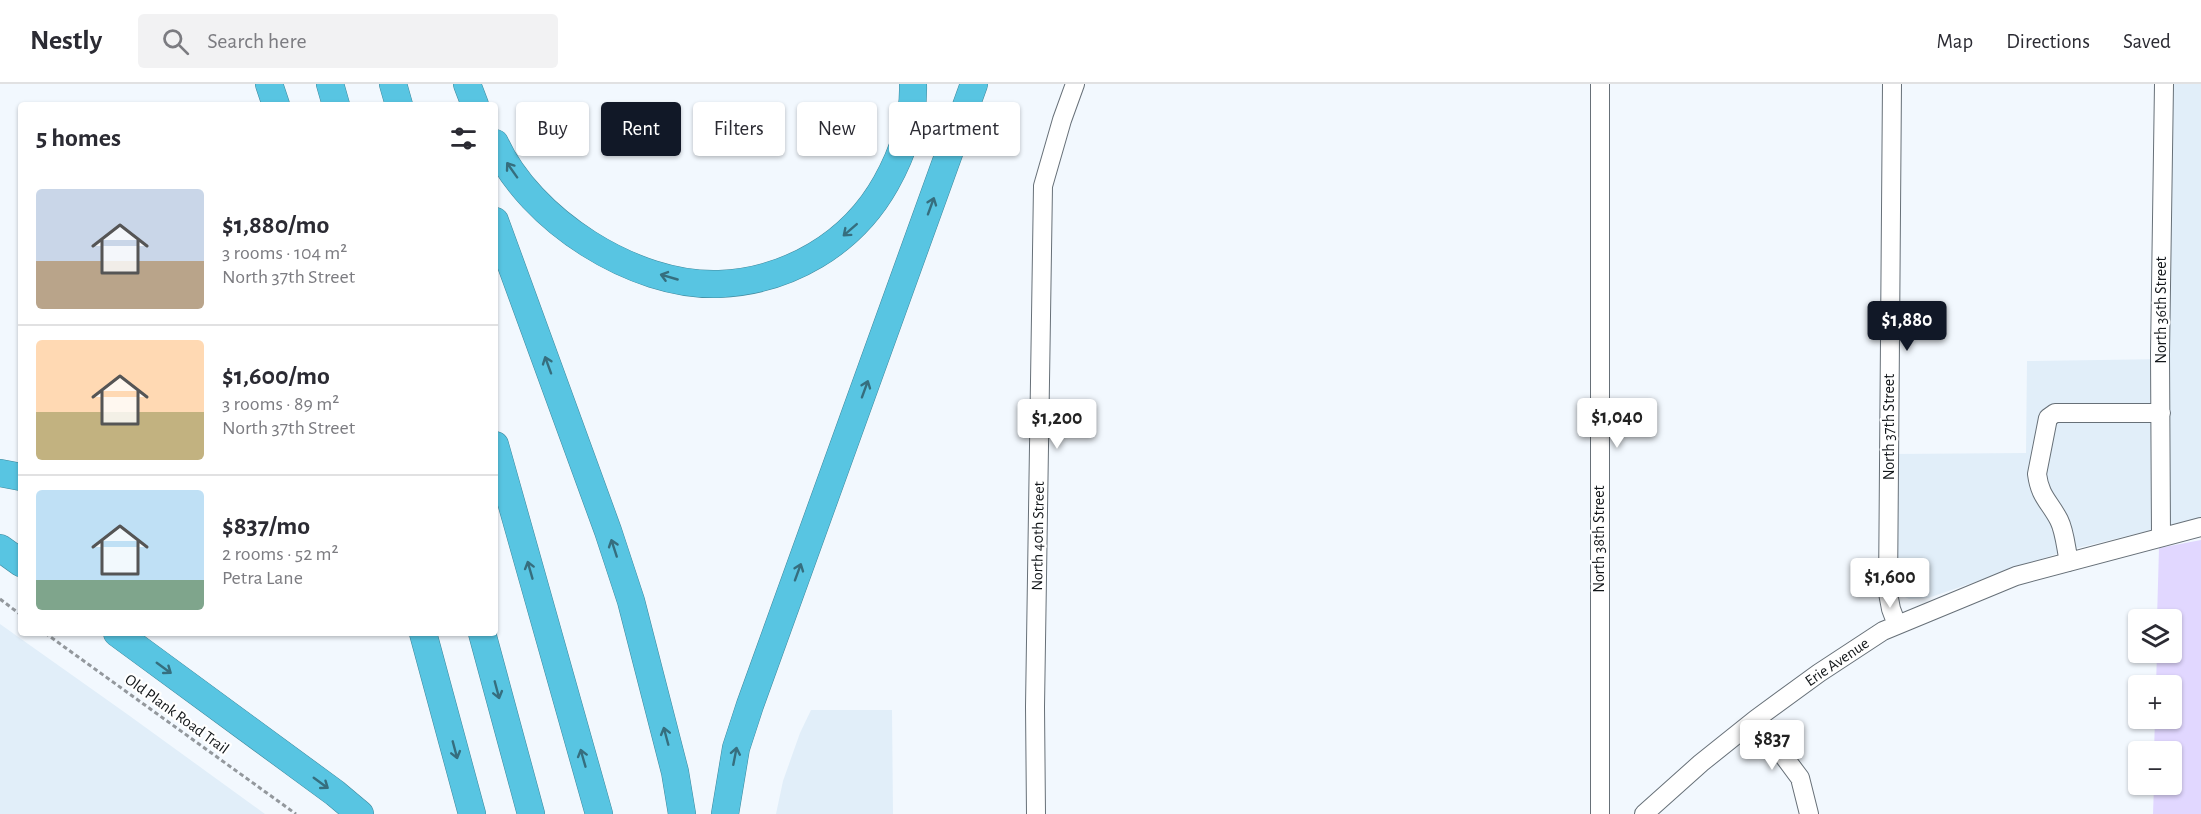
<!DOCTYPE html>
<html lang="en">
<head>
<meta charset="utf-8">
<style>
	body { margin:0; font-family:"Alegreya Sans",sans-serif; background:#f2f2f3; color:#2b2b33; height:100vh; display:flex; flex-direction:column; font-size:22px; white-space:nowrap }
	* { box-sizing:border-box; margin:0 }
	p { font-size:20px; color:#7c7c81 }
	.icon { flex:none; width:33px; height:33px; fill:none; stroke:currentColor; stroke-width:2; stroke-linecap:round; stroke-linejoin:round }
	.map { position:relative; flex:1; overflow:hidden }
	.panel { position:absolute; left:18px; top:18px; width:480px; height:534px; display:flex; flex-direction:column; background:#fff; border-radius:6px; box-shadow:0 2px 4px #0004 }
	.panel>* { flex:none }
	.banner { position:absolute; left:516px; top:18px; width:570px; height:54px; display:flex; gap:12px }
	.controls { position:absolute; left:2128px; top:525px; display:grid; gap:12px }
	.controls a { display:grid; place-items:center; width:54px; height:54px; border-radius:6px; background:#fff; box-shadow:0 2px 4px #0004; font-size:30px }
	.price { position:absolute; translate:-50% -51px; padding:0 14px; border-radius:6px; background:#fff; color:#222; font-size:20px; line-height:39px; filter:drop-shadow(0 2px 3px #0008) }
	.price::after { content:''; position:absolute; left:50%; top:36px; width:18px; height:14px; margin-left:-9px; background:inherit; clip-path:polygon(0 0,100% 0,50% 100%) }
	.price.active { background:#111827; color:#fff }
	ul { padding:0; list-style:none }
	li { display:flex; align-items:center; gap:18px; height:150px; padding:0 18px }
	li+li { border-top:2px solid #e1e1e2 }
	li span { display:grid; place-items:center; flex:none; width:168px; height:120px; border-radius:6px; color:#555 }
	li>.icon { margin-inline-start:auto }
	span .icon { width:72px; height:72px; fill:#fffc; stroke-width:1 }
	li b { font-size:26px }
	h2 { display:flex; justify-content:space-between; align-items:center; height:72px; padding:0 18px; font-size:26px }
	.chip { padding:0 21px; border-radius:6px; background:#fff; box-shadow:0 2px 4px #0004; font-size:21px; line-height:54px }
	.chip.active { background:#111827; color:#fff }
	header { display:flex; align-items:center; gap:36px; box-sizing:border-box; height:84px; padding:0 30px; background:#fff; border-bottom:2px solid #e1e1e2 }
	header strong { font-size:28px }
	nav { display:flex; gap:33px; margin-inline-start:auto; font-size:21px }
	.search { width:420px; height:54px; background:#f2f2f3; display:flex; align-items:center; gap:15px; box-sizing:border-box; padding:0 21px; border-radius:6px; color:#7c7c81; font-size:22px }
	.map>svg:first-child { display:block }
</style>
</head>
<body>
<header>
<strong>Nestly</strong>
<div class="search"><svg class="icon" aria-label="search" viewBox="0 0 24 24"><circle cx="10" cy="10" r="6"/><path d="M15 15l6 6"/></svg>Search here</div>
<nav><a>Map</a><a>Directions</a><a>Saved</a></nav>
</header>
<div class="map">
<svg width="2201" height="730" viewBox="0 0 2201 730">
	<rect width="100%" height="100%" fill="#f2f8fe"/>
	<path fill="#e1eef9" d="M 2171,0 L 2201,0 L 2201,434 L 2065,467 L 1928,514 L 1909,515 L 1901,511 L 1896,507 L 1893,370 L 2026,369 L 2027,277 L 2167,275 Z
		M 0,540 L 127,630 L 265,730 L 0,730 Z
		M 811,626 L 892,626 L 893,730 L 776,730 L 783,697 L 800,649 Z"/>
	<path fill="#e1d7ff" d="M 2201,456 L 2201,730 L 2153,730 L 2154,701 L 2172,700 L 2172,668 L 2154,667 L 2155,635 L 2172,634 L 2172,602 L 2156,601 L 2157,569 L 2172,568 L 2172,536 L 2157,535 L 2159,464 Z"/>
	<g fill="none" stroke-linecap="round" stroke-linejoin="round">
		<defs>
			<path id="minor" d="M 1600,0 L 1600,730
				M 1892,0 L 1888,509 L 1891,525 L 1897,541
				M 2161,452 L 2160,270 L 2164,0
				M 2069,478 C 2066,465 2065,448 2059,436 C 2049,417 2040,413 2037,390 L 2048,334 L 2055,329 L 2161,329
				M 1756,635 L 1800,694 L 1809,730
				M 1036,730 L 1035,623 L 1043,102 L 1062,36 L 1075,0
				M 1644,730 L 1701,679 L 1756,635 L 1819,589 L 1883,547 L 2016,492 L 2201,443"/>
			<path id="highway" d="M 269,0 L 276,21
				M 330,0 L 336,21
				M 393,0 L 399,21
				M 467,0 L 475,21
				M 495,59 C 530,136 634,203 719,200 C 788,197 852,160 886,99 C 903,69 914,35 913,0
				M 495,137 L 608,447 L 631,517 L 675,688 L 682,730
				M 495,361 L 599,730
				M 0,389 L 21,393
				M 0,464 L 21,479
				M 117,549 L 335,709 L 360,730
				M 423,549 L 472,730
				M 482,549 L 531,730
				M 725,730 L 736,664 L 750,621 L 974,0"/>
		</defs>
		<use href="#minor" stroke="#677078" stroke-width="20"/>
		<use href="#highway" stroke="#40889c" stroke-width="28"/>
		<path stroke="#93989d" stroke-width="3" stroke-dasharray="4.5 3" stroke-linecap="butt" d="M 0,515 L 21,531
			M 45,549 L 296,730"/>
		<use href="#minor" stroke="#fff" stroke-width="18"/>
		<use href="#highway" stroke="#58c5e2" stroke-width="27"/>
	</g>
	<defs><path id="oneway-shaft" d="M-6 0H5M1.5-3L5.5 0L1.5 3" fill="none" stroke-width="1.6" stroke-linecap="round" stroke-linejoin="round" transform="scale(1.5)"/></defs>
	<g stroke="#366e7e">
		<use href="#oneway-shaft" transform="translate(512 86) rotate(-125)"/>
		<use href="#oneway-shaft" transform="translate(931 122) rotate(-70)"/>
		<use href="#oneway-shaft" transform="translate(850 146) rotate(139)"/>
		<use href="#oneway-shaft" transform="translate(669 193) rotate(-164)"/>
		<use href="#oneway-shaft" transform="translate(548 281) rotate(-110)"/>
		<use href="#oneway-shaft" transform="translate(865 305) rotate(-70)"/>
		<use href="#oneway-shaft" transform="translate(614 464) rotate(-108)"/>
		<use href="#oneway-shaft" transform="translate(530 486) rotate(-106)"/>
		<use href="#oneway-shaft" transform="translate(798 488) rotate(-70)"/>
		<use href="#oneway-shaft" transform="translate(164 584) rotate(36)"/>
		<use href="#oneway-shaft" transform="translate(497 606) rotate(75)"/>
		<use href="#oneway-shaft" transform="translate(666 652) rotate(-105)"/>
		<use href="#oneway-shaft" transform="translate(455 666) rotate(75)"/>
		<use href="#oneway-shaft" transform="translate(735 672) rotate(-79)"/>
		<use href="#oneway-shaft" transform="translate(583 674) rotate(-106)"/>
		<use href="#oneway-shaft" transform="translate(321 699) rotate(36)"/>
	</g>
	<g text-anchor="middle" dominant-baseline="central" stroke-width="4.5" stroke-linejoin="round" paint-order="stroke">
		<g font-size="16" fill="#13171a" stroke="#fff">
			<text transform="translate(2161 226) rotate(-90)">North 36th Street</text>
			<text transform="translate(1889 343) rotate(-90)">North 37th Street</text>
			<text transform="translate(1038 452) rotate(-89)">North 40th Street</text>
			<text transform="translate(1599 455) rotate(-90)">North 38th Street</text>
			<text transform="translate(1837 578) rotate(-34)">Erie Avenue</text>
			<text transform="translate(177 630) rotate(36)">Old Plank Road Trail</text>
		</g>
	</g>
</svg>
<div class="controls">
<a><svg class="icon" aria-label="layers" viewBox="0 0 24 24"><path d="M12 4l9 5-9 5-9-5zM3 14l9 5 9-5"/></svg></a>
<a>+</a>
<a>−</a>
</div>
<b class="price active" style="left:1907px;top:268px">$1,880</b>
<b class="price" style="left:1617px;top:365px">$1,040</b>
<b class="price" style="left:1057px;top:366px">$1,200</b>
<b class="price" style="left:1890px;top:525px">$1,600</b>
<b class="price" style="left:1772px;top:687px">$837</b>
<div class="banner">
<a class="chip">Buy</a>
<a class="chip active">Rent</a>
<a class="chip">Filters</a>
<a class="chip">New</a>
<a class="chip">Apartment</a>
</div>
<section class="panel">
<h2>5 homes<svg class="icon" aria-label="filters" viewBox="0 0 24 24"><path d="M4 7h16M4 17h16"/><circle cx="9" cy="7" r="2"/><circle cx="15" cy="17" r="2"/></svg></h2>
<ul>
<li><span style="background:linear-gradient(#c9d6e8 60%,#b9a48a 0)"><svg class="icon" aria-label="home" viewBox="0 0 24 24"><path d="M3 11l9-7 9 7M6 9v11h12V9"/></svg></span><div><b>$1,880/mo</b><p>3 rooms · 104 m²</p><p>North 37th Street</p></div></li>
<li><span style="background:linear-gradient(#ffd9b3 60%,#c2b280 0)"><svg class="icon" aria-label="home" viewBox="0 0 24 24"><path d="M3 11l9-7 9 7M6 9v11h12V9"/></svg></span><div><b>$1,600/mo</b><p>3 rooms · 89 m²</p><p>North 37th Street</p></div></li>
<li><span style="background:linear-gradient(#bfe0f5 75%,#7fa58c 0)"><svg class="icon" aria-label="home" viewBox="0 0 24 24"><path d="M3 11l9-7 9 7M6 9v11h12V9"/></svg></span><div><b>$837/mo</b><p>2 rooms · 52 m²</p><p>Petra Lane</p></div></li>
</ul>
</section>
</div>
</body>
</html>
